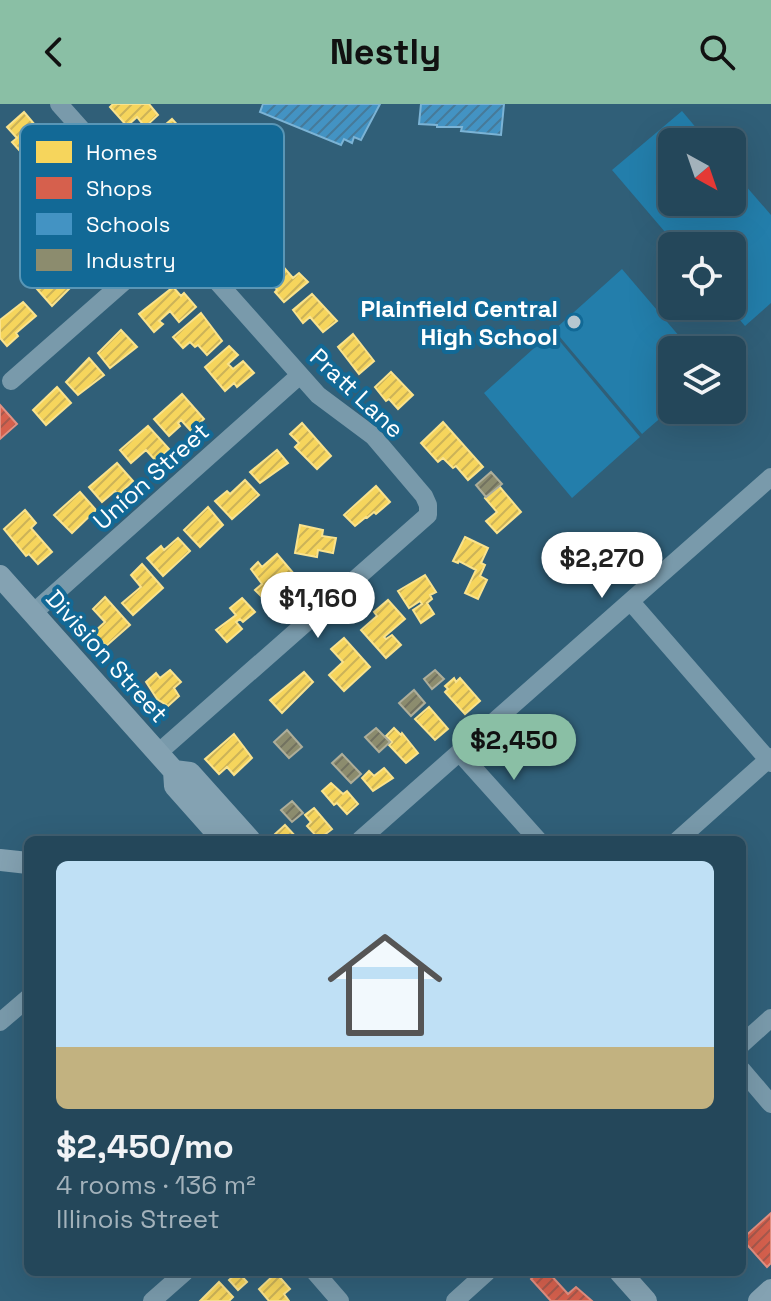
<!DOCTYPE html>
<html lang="en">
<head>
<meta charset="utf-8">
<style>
	body { margin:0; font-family:"Space Grotesk",sans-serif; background:#2c4e60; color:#f1f3f6; height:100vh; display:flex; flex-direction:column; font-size:30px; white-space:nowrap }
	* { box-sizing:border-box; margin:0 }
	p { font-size:26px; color:#a3b2bb }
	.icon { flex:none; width:44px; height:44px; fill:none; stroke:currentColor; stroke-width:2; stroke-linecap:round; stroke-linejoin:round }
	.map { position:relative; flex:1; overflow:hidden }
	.details { position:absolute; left:24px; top:732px; width:722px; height:440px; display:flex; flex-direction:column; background:#24475a; border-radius:12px; box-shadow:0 8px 32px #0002,0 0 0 2px #415f70 }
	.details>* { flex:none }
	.needle { width:52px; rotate:140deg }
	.tools { position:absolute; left:658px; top:24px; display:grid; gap:16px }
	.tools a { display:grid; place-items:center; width:88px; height:88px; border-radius:12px; background:#24475a; box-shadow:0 8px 32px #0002,0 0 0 2px #415f70; font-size:40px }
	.price { position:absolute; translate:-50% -68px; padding:0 18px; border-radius:28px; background:#fff; color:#222; font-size:26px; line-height:52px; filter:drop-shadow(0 2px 4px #0008) }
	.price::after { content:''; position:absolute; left:50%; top:48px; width:24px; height:18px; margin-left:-12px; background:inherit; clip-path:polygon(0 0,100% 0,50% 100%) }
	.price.selected { background:#8abfa5; color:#111 }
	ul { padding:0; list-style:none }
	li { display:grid; align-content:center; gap:16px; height:424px; padding:0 32px }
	li span { display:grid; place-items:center; height:248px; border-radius:12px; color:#555 }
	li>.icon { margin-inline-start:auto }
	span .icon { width:144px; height:144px; fill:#fffc; stroke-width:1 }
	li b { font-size:34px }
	header { display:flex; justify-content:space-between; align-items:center; height:104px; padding:0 32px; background:#8abfa5; color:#111; font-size:36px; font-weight:800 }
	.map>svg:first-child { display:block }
</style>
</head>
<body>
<header><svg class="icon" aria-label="back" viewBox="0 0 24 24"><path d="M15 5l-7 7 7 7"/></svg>Nestly<svg class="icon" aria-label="search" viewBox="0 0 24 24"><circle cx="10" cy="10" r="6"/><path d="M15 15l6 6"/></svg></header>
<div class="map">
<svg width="771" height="1197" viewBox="0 0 771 1197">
	<defs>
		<pattern id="homes-hatch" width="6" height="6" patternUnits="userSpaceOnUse" patternTransform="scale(2)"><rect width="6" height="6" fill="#f6d55c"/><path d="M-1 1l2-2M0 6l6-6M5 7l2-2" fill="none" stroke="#ccb358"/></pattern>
		<pattern id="shops-hatch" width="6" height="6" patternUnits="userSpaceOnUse" patternTransform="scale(2)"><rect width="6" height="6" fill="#d6604d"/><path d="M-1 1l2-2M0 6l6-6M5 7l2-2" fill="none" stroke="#a6594d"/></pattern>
		<pattern id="schools-hatch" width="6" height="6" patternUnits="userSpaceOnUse" patternTransform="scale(2)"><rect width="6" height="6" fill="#4393c3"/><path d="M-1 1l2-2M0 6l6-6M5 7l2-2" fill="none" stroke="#467a99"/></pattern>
		<pattern id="industry-hatch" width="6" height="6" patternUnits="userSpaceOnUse" patternTransform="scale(2)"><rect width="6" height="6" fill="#8c8c6e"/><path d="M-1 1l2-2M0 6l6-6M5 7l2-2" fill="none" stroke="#727260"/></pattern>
	</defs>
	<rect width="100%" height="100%" fill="#305f78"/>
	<path fill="#237eab" d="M 682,7 L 708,38 L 672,38 L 672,98 L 732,98 L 732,66 L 771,111 L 771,199 L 745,222 L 728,202 L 732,202 L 732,142 L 677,142 L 612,66 Z
		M 622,165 L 691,246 L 672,246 L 672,304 L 642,330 L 554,226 Z
		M 552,228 L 640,333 L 572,394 L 484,289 Z"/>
	<path fill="url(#homes-hatch)" stroke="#f9e28d" stroke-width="2" d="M 113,0 L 149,0 L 158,11 L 145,23 L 137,13 L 127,22 L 110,3 Z
		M 24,8 L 35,21 L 32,24 L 43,37 L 31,49 L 25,42 L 20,47 L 12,38 L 17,34 L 7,23 Z
		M 172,15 L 182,26 L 171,36 L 180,50 L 165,63 L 144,39 Z
		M 280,159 L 293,174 L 299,169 L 308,178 L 284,198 L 275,188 L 277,186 L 266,171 Z
		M 60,164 L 74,180 L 52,202 L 37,185 Z
		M 173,183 L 181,192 L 184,189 L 196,203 L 179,218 L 170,207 L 159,217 L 163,220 L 154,228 L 139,210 Z
		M 312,190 L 337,217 L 323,228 L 310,213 L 303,219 L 293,206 Z
		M 23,198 L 36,212 L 16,229 L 18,232 L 7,242 L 0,234 L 0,216 Z
		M 201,209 L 222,237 L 207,251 L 198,241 L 195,243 L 190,238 L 183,244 L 173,233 Z
		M 121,226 L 137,243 L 110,264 L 98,249 Z
		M 353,230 L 374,257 L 359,270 L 338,243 Z
		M 229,242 L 238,251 L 228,260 L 233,265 L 243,257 L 254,269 L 237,283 L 234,279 L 225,287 L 205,263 Z
		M 89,254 L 104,271 L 78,291 L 66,278 Z
		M 391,268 L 413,291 L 398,305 L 389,295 L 386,297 L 375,283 Z
		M 57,283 L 71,299 L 46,321 L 33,306 Z
		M 182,290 L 204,315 L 191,327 L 181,316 L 178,319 L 180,322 L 169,332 L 154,315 Z
		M 443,318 L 483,363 L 468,376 L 456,362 L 453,364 L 443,354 L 438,358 L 421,339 Z
		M 302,319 L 331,352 L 317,365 L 295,343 L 299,339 L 290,330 Z
		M 148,322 L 169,345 L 156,357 L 146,346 L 131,359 L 120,346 Z
		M 277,346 L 288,359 L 260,379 L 250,368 Z
		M 117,359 L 133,377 L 118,391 L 115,387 L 102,398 L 89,383 Z
		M 245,376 L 259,391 L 232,415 L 215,397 L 227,387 L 230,390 Z
		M 376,382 L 390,398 L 376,410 L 374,408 L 367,414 L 366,413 L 355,422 L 344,411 Z
		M 499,382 L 521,408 L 497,429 L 486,417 L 497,408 L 485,394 Z
		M 80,388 L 96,406 L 72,429 L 54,411 Z
		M 208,403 L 223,421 L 200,443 L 184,426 Z
		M 25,406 L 36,419 L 31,424 L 52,448 L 38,460 L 29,450 L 26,452 L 4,425 Z
		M 300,421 L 323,426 L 322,432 L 336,434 L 333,449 L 318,446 L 317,453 L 295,449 Z
		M 465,433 L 488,444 L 481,459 L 485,461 L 480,472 L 487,476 L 478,495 L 465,489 L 476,466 L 459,457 L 458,459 L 453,457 Z
		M 178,434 L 190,447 L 163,472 L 147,454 L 161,442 L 164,446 Z
		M 277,450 L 294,470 L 277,485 L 285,494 L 273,504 L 255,486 L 262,480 L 251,465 L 258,458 L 262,463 Z
		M 142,460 L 163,484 L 133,511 L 122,499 L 141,483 L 131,471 Z
		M 425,471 L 436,488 L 430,491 L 432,495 L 427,499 L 434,510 L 421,519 L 413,506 L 422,500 L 420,497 L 409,504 L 398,487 Z
		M 105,493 L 130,521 L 106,542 L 94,528 L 105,518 L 93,505 Z
		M 242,494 L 255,508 L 243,518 L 240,515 L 236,518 L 242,525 L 227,538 L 216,526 L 236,511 L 230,504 Z
		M 388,496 L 405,515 L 384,533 L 386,535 L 392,531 L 401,541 L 386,554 L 361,526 L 377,512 L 374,508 Z
		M 344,534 L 370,563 L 344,587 L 329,571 L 343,558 L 331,545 Z
		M 170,566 L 181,578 L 174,584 L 179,592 L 168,602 L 157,595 L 146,578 L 156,569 L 160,574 Z
		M 304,568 L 313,578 L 282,609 L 270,596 Z
		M 454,574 L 456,578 L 460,574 L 480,597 L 465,610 L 445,588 L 448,585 L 445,582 Z
		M 429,603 L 448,625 L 435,636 L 415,615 Z
		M 394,624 L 401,631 L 402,629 L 418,649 L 406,659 L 389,641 L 392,638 L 386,632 Z
		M 234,630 L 252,654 L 234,671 L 227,663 L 219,670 L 205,655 Z
		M 384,664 L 393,674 L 373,687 L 362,674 L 369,667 L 374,672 Z
		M 331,679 L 343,690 L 347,687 L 358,700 L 347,710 L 337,699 L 334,701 L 322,687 Z
		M 314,704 L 332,725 L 319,735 L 307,722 L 311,718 L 305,711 Z
		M 285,721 L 296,733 L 296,736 L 276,736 L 274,731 Z
		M 238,1168 L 247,1178 L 238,1186 L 229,1176 Z
		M 276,1169 L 290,1185 L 284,1190 L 289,1197 L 269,1197 L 259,1185 Z
		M 219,1178 L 233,1193 L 229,1197 L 200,1197 Z"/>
	<path fill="url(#shops-hatch)" stroke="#e29082" stroke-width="2" d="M 0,301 L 17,320 L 0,335 Z
		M 771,1109 L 771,1159 L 767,1163 L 742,1135 Z
		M 538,1168 L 548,1168 L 568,1190 L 576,1183 L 592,1197 L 551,1197 L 531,1175 Z"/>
	<path fill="url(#schools-hatch)" stroke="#7bb3d5" stroke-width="2" d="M 263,0 L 380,0 L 361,36 L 354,33 L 352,39 L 344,35 L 341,41 L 260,8 Z
		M 421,0 L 504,0 L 501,31 L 461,27 L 462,23 L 437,23 L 437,21 L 419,20 Z"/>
	<path fill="url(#industry-hatch)" stroke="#aeae9a" stroke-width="2" d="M 491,368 L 502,380 L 486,393 L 476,381 Z
		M 435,566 L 444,575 L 432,585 L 424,575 Z
		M 414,586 L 425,599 L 411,612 L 399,599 Z
		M 376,624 L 390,638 L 379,648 L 365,633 Z
		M 287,626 L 302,643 L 289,654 L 274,638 Z
		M 342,650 L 361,670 L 351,679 L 332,659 Z
		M 292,697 L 303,709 L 292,718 L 281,706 Z"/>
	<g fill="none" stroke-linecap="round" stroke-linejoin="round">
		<path stroke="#799aab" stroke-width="18" d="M 59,0 L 318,291 L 373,332 L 424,392 L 428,401 L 428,411 L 158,649
			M 11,277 L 176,132
			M 631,498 L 771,659
			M 33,509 L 300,271
			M 459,648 L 538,736
			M 360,736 L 771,373
			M 678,736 L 771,653
			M 0,918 L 28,894
			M 742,940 L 771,914
			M 742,966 L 771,1000
			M 315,1168 L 340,1197
			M 152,1197 L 185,1168
			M 455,1197 L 487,1168"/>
		<path stroke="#84a2b2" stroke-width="22" d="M 0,472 L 174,667 L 190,669 L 250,736
			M 174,667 L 175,682 L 223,736
			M 0,756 L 28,759
			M 620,1168 L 646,1197
			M 759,1197 L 771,1186"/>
	</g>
	<circle fill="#b7c7d0" stroke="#126996" stroke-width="3" cx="574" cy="218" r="8"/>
	<g text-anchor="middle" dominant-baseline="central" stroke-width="8" stroke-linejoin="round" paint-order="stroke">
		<g font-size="24" font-weight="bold" fill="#fff" stroke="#126996" text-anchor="end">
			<text x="558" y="204">Plainfield Central<tspan x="558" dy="28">High School</tspan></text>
		</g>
		<g font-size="24" fill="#fff" stroke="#126996">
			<text transform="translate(357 289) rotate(43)">Pratt Lane</text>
			<text transform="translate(151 372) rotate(-42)">Union Street</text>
			<text transform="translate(107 552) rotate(48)">Division Street</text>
		</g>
	</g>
	<rect x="20" y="20" width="264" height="164" rx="12" fill="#126996" stroke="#5996b6" stroke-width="2"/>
	<rect x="36" y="37" width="36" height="22" fill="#f6d55c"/>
	<rect x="36" y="73" width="36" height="22" fill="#d6604d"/>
	<rect x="36" y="109" width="36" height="22" fill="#4393c3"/>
	<rect x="36" y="145" width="36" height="22" fill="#8c8c6e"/>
	<g font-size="22" fill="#fff">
		<text x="86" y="56">Homes</text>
		<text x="86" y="92">Shops</text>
		<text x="86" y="128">Schools</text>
		<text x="86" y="164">Industry</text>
	</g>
</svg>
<div class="tools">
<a><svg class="needle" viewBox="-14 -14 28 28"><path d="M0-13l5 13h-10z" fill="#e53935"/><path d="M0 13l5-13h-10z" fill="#a3b2bb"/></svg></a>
<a><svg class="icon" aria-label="locate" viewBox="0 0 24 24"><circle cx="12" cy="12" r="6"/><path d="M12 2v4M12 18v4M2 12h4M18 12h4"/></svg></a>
<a><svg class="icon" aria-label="layers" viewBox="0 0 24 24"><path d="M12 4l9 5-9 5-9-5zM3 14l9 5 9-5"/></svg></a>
</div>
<b class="price" style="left:602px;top:496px">$2,270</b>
<b class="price" style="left:318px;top:536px">$1,160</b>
<b class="price selected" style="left:514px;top:678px">$2,450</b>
<section class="details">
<ul>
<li><span style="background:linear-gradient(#bfe0f5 75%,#c2b280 0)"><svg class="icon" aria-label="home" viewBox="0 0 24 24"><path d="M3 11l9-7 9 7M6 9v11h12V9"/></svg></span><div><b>$2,450/mo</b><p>4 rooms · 136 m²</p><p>Illinois Street</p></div></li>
</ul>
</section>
</div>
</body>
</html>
